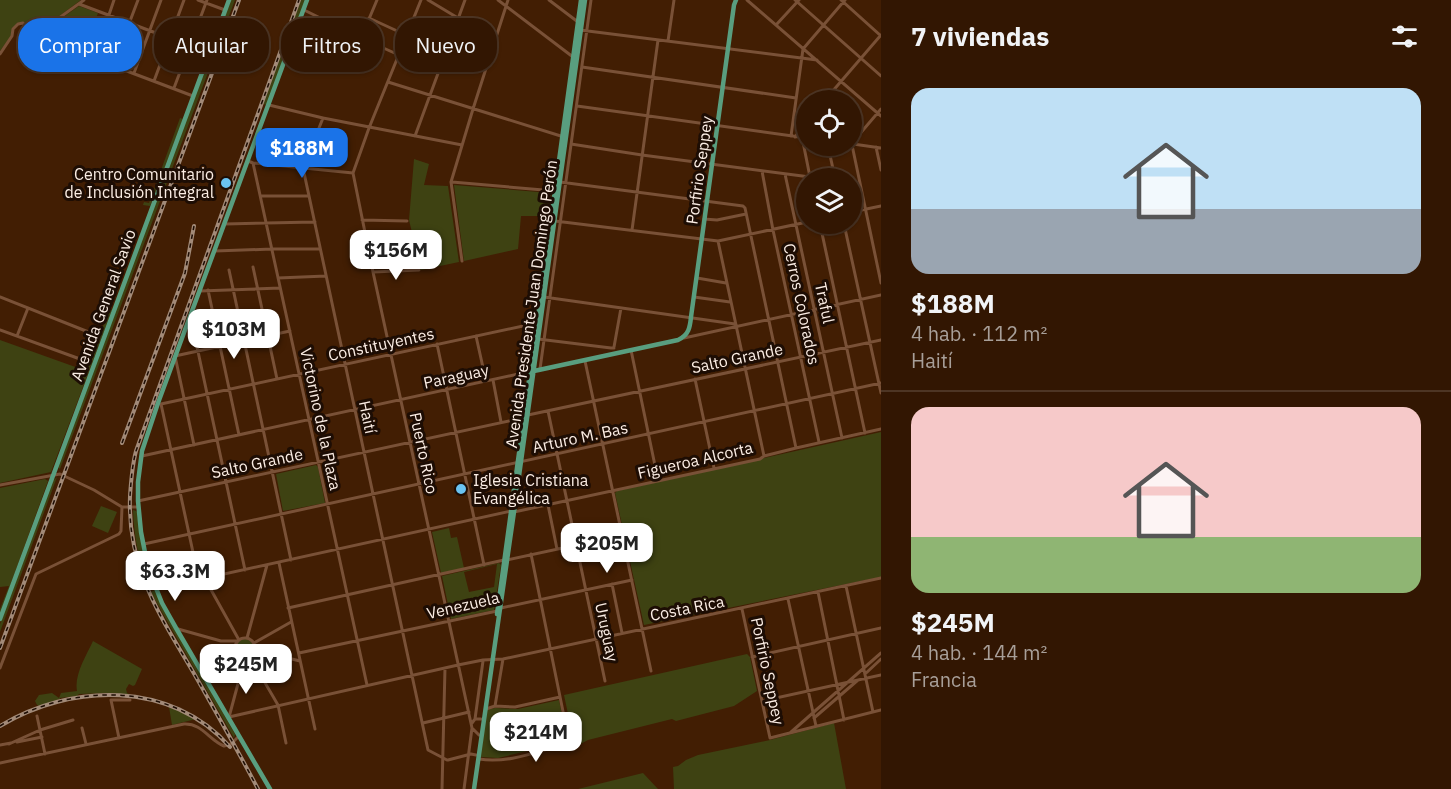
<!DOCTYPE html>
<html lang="es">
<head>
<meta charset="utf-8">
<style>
	body { margin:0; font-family:"IBM Plex Sans",sans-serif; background:#3d2311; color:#f1f3f6; height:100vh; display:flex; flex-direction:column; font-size:22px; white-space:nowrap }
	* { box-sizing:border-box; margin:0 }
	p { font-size:20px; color:#a89f99 }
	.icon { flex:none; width:33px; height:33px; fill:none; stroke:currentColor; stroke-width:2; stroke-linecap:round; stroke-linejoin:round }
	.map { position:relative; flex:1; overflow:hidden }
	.sheet { display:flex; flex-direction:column; background:#321602; width:570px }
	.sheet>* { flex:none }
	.guide { position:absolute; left:18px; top:18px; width:570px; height:54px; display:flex; gap:12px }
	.buttons { position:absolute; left:796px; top:90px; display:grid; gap:12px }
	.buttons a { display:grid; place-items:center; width:66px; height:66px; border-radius:50%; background:#321602; box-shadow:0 2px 4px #0004,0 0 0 2px #4d3524; font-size:30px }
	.price { position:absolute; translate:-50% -51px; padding:0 14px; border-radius:12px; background:#fff; color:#222; font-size:20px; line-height:39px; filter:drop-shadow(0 2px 3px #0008) }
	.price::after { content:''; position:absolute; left:50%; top:36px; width:18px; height:14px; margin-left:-9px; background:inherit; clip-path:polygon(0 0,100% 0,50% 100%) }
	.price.active { background:#1a73e8; color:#fff }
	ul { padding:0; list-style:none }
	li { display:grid; align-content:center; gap:12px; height:318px; padding:0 30px }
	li+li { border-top:2px solid #4d3524 }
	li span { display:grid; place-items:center; height:186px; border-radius:18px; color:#555 }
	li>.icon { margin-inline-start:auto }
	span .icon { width:108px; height:108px; fill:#fffc; stroke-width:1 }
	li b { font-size:26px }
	h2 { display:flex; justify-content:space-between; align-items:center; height:72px; padding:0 30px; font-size:26px }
	.tag { padding:0 21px; border-radius:24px; background:#321602; box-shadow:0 2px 4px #0004,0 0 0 2px #4d3524; font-size:21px; line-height:54px }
	.tag.active { background:#1a73e8; color:#fff }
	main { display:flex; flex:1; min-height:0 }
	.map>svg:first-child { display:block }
</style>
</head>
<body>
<main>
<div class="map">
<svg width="881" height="789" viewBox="0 0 881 789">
	<rect width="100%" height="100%" fill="#421e03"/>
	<path fill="#3e4212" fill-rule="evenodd" d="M 0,0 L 81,0 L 35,34 L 29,28 L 26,22 L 17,23 L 12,35 L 0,51 Z
		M 231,0 L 235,0 L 60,469 L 57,466 Z
		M 301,0 L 306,0 L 267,105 L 263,104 Z
		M 79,6 L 98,13 L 83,53 L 39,37 L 39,34 Z
		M 180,118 L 183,119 L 150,206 L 143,205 L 144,202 L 149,203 Z
		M 414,159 L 429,164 L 424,185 L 448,186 L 459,262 L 421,270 L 409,220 Z
		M 454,185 L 551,193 L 548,216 L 521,216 L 518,249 L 464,261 Z
		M 109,299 L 111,300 L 108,308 L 112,310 L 51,472 L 0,483 L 0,340 L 81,369 L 95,330 L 101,332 L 108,312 L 105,310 Z
		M 881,432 L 881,577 L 644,625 L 615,493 L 617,491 Z
		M 316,465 L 318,467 L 325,503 L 283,511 L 276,474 Z
		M 57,477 L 0,632 L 0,624 L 53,481 Z
		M 45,479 L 48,481 L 0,614 L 0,609 L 9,586 L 0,587 L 0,488 Z
		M 101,506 L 117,512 L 108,533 L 92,526 Z
		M 133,510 L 136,511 L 137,512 L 143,556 L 153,588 L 152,589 L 150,589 C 139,564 134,537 133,510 Z
		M 449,528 L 451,538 L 457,537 L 464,568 L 441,573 L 432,532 Z
		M 499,563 L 501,565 L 494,610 L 451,619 L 442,576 ZM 497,564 L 494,587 L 469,592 L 464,572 Z
		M 155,590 L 172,624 L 235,734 L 234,738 L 163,614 L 151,592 Z
		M236 648a9 9 0 1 1 18 0a9 9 0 1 1-18 0Z
		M 93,641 L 142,669 L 135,685 L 133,686 L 129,684 L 126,689 L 127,693 L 131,695 L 108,693 L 79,694 L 77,696 L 60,698 L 60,699 L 39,706 L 37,705 L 35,701 L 39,695 L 52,693 L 59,698 L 61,693 L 77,691 C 74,675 86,656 93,641 Z
		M 747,654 L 750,657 L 757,691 L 734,706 L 676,721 L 672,719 L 588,740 L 575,747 L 564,695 Z
		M 559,700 L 567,739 L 565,742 L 498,758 L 480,757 L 486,710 L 495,708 L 518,709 Z
		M 169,707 L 185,713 L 196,719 L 172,725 Z
		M 834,723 L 846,789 L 674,789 L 673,767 L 678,766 L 686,760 L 698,755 L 770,740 Z
		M 643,773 L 658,789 L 578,789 Z"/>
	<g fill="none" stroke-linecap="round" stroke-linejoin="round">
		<path stroke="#795137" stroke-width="3" d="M 198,0 L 225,10
			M 421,0 L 369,128 L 353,173 L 373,272 L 472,728 L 479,735
			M 428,0 L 458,18
			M 498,0 L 573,57
			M 549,0 L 578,22
			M 747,0 L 881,116
			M 795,0 L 881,76
			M 841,0 L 881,36
			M 79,4 L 209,53
			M 304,10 L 361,38 L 399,55
			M 369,18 L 445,53
			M 776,25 L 799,0
			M 580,30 L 817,60
			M 34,36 L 84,0
			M 361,38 L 377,0
			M 668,41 L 674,0
			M 0,54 L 12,36 L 13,29 L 18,24 L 23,23 L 34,36 L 193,96
			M 94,59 L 114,0
			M 113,66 L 138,0
			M 582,67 L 796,98
			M 134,73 L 161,0
			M 154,81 L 184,0
			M 388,82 L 564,137
			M 174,88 L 207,0
			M 825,100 L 881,35
			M 269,105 L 323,118 L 462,145
			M 577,106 L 807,138
			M 323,118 L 303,168 L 428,750 L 447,760
			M 415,136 L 465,0
			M 791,136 L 803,49 L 845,0
			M 795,137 L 807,122
			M 802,137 L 810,177
			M 852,143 L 881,109
			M 571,144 L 642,155 L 810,177
			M 853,144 L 881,148
			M 852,145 L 881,283
			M 828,146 L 835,178
			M 876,147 L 881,170
			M 248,161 L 253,163 L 367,685
			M 253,163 L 353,173
			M 762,171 L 773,230 L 819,442
			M 785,174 L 842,438
			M 452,182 L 555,191
			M 560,182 L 743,206 L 745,208 L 796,448
			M 261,196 L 309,196
			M 852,212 L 881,206
			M 704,219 L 717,220 L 746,214
			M 362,220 L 407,221
			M 555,221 L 718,241 L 807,222
			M 225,224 L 315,222
			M 820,224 L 865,433
			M 844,224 L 881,393
			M 632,230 L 658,40
			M 718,241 L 764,456
			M 215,251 L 272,249 L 320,249
			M 462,261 L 451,182 L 473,109 L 508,0
			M 253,267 L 277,379
			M 229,270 L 291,560
			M 373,272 L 419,270
			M 278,278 L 326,276
			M 697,278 L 726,283
			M 208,290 L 239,435
			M 200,291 L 280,288
			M 0,297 L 91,333 L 80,359 L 0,330
			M 544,297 L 735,324
			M 694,297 L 730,302
			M 191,319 L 245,570
			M 17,336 L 28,308
			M 476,336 L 486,381
			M 684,338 L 881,295
			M 538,339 L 611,348 L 614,348
			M 437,344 L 484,565
			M 614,347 L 621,308
			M 631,350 L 658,480
			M 585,361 L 651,671
			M 540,369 L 591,0
			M 695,379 L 714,468
			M 493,380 L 501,422
			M 161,404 L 537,323
			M 161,404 L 199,580
			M 548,411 L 605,681
			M 528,415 L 881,340
			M 194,445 L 175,356 L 290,331
			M 142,456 L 532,371
			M 0,485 L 60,474 L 94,490 L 122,507 L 138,507
			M 138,501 L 523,418
			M 548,505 L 557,549
			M 514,512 L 760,459 L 764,456 L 796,448 L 881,429
			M 144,544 L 881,383
			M 507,560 L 623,535
			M 279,563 L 315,729
			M 205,579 L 239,640
			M 612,584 L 622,633
			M 846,586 L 873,712
			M 156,589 L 511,511
			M 818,592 L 844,720
			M 788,599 L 816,726
			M 288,608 L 504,560
			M 742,609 L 770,738 L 881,710
			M 178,629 L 221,641 L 237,641
			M235 648a10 10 0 1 1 20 0a10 10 0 1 1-20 0Z
			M 247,638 L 267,565
			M 254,643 L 291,622
			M 255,650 L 300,661
			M 299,653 L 497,611 L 501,608 L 632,580
			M 250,657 L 278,705 L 286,743
			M 752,657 L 881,628
			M 0,668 L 36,574 L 119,534 L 121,531 L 122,507
			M 865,674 L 881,659
			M 206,678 L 240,657
			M 762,701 L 881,675
			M 495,706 L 503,659
			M 486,709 L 495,706 L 515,707 L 560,697
			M 37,716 L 45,754
			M 229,717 L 458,665 L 483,660 L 503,659 C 629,631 755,606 881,578
			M 229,717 L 245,658
			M 814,718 L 858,680
			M 475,719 L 481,719
			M 423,723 L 469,712
			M 472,723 L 475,719 L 483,661
			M 82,728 L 86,744
			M 790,733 L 881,653
			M 119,738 L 111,700 L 130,700
			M 17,742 L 42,737
			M 9,744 L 40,730 L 73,720
			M 0,745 L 11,743
			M 479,759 C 508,764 538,751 566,744 L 569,741 L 531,554
			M 448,760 L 471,754 L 476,755
			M 0,763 L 184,724 C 202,723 209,740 224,746 L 231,744 L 238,737
			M 442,789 L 445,668
			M 464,789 L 472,728"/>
		<path stroke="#599e7f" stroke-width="4.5" d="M 534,371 L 678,340 C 689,335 690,327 691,317 L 734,5 L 736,0
			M 497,614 L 581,0
			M 0,619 L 229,0
			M 270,789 L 176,628 L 162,603 L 148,568 L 141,532 L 138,501 L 138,482 L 142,451 L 158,403 L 307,0
			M 474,789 L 514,512 L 585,0"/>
		<defs>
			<path id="rail" d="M 122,443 L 185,273 L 194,226
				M 0,648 L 239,0
				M 0,726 C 71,683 171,680 230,747
				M 258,789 C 238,751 217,714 196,677 C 161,617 127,569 130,496 C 131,481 132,466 136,451 L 299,0"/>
		</defs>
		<use href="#rail" stroke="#a28a78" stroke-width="4"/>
		<use href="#rail" stroke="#1d0d04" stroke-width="1.5" stroke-dasharray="4.5" stroke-linecap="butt"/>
	</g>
	<g fill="#6ac3f1" stroke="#1d0d04" stroke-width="2">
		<circle cx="226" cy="183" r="6"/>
		<circle cx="461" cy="489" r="6"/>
	</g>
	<g text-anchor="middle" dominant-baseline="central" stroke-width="6" stroke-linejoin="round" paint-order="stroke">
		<g font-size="16" fill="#fbede4" stroke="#1d0d04">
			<text transform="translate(699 170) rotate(-82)">Porfirio Seppey</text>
			<text transform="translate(825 303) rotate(78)">Traful</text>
			<text transform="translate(531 304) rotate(-82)">Avenida Presidente Juan Domingo Perón</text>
			<text transform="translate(802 304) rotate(78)">Cerros Colorados</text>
			<text transform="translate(103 305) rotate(-70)">Avenida General Savio</text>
			<text transform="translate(381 344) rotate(-12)">Constituyentes</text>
			<text transform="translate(737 358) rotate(-12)">Salto Grande</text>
			<text transform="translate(456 376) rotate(-12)">Paraguay</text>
			<text transform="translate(368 417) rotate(78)">Haití</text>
			<text transform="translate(321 419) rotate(78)">Victorino de la Plaza</text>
			<text transform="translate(580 437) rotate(-12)">Arturo M. Bas</text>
			<text transform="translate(424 453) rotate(78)">Puerto Rico</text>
			<text transform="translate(695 460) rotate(-13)">Figueroa Alcorta</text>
			<text transform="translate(257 463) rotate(-12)">Salto Grande</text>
			<text transform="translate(463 605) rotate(-13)">Venezuela</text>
			<text transform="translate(687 608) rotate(-11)">Costa Rica</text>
			<text transform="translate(607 632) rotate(78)">Uruguay</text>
			<text transform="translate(768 671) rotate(78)">Porfirio Seppey</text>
		</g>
		<g font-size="16" fill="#fbede4" stroke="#1d0d04" text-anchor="end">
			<text x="214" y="174">Centro Comunitario<tspan x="214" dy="18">de Inclusión Integral</tspan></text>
			<text x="473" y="480" text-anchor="start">Iglesia Cristiana<tspan x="473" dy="18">Evangélica</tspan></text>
		</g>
	</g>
</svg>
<div class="buttons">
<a><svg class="icon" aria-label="locate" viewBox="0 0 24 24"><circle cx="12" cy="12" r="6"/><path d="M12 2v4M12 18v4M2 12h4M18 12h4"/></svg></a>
<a><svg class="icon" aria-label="layers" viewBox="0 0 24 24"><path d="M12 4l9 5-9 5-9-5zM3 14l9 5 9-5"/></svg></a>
</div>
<b class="price active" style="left:302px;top:179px">$188M</b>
<b class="price" style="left:396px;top:281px">$156M</b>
<b class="price" style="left:234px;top:360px">$103M</b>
<b class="price" style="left:607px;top:574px">$205M</b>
<b class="price" style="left:175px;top:602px">$63.3M</b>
<b class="price" style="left:246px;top:695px">$245M</b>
<b class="price" style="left:536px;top:763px">$214M</b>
<div class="guide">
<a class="tag active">Comprar</a>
<a class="tag">Alquilar</a>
<a class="tag">Filtros</a>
<a class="tag">Nuevo</a>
</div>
</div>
<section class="sheet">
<h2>7 viviendas<svg class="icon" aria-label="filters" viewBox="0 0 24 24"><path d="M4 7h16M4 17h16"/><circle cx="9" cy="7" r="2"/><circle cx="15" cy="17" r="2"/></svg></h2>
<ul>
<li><span style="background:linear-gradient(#bfe0f5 65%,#9aa5b1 0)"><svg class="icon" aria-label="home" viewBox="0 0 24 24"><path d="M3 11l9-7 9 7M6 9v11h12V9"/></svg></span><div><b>$188M</b><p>4 hab. · 112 m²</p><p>Haití</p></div></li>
<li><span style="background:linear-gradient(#f6c9c9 70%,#8fb573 0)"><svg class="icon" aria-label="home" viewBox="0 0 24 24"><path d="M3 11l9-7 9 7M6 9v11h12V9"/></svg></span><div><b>$245M</b><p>4 hab. · 144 m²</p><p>Francia</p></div></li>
</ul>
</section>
</main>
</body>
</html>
